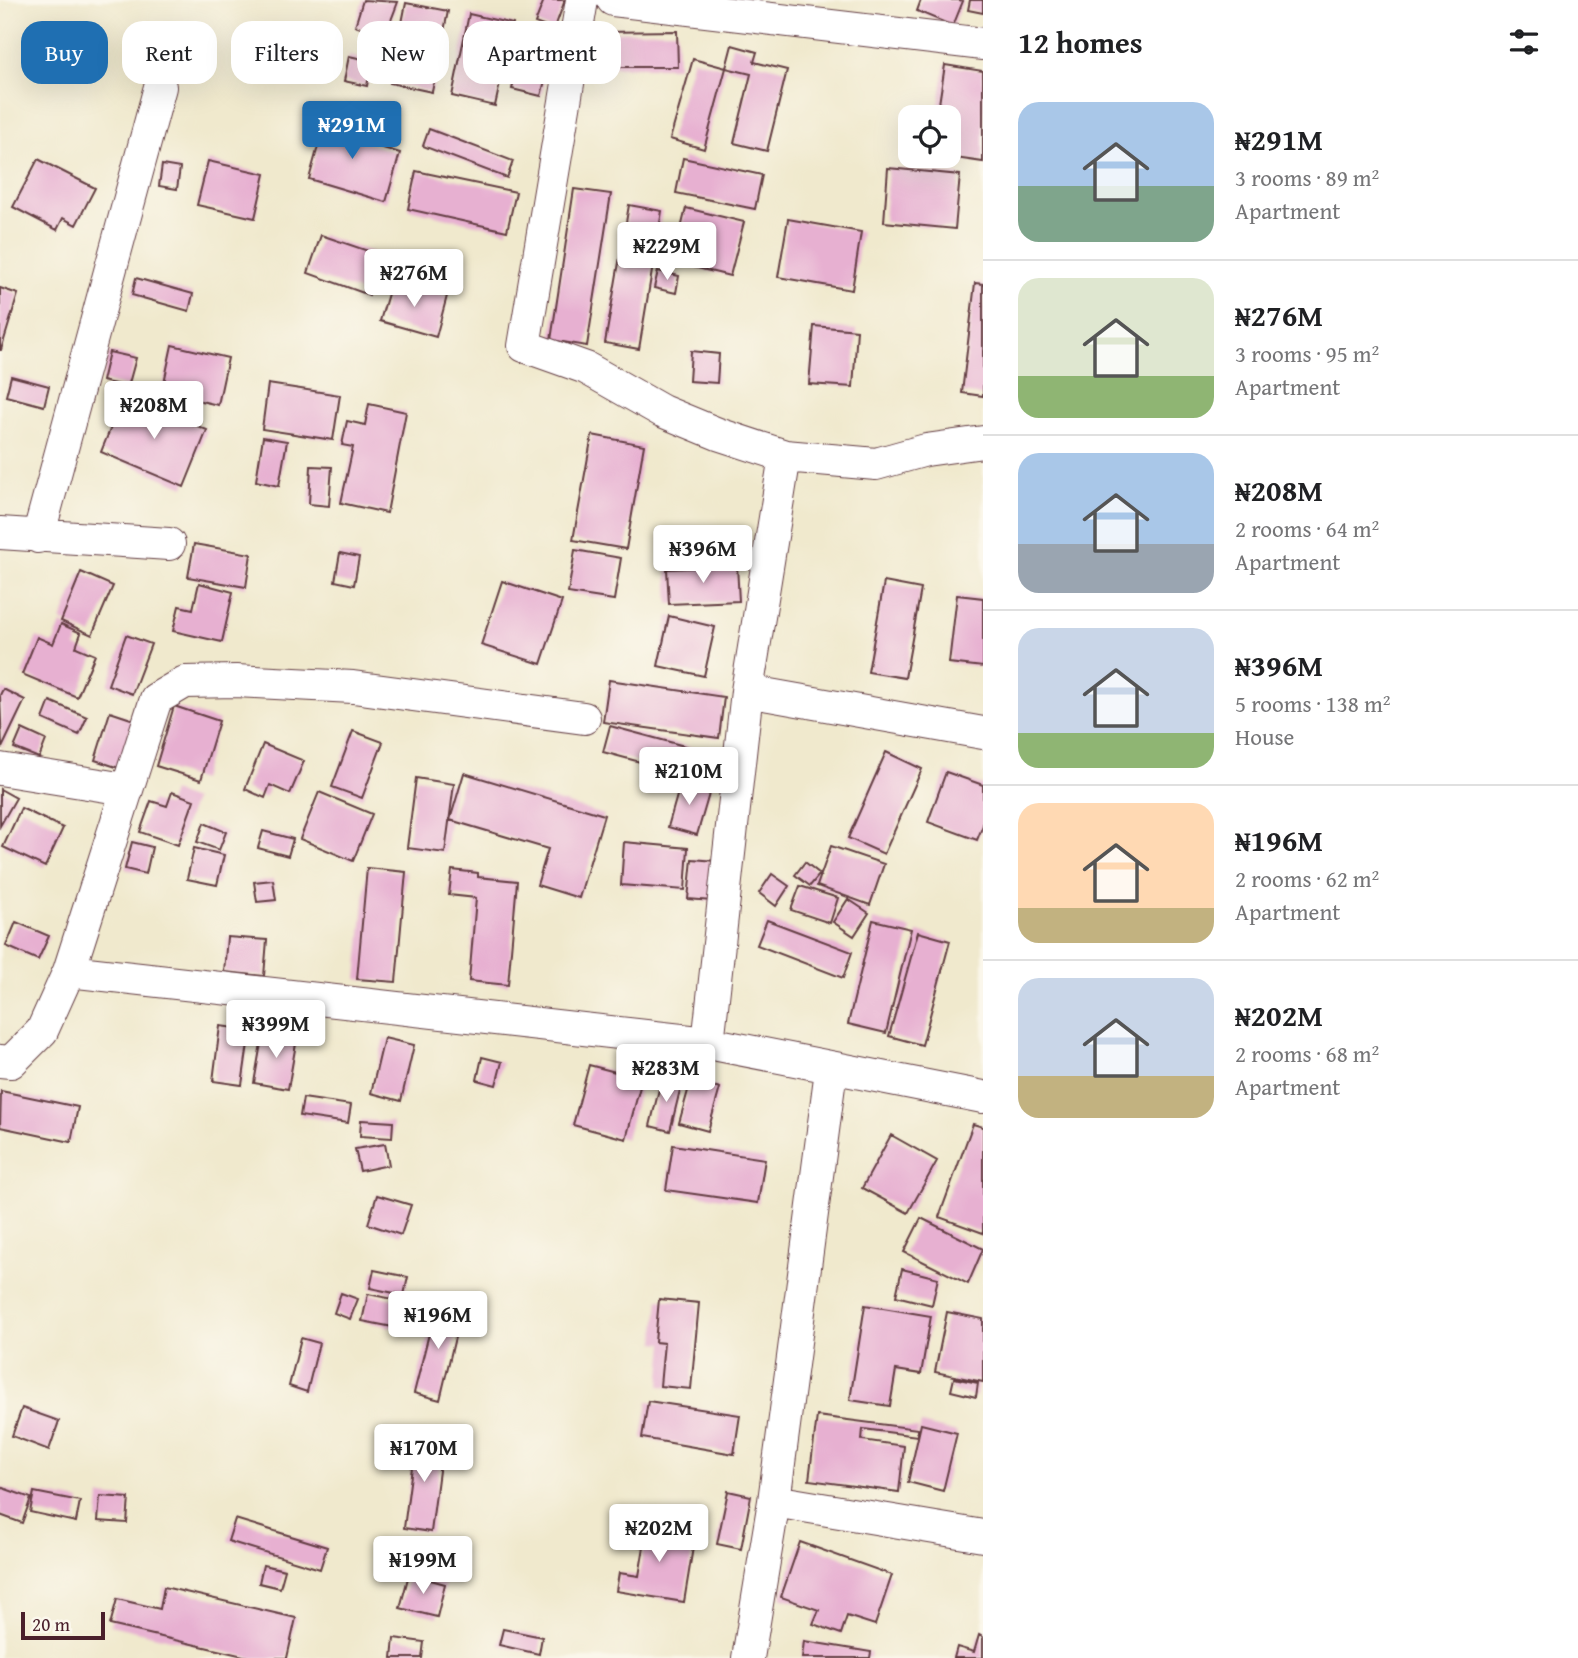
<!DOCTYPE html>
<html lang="en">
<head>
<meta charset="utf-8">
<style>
	body { margin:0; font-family:"Gentium Book Plus",serif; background:#f6f6f6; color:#202124; height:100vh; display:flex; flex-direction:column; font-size:26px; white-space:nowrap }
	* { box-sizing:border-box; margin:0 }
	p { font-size:23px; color:#757577 }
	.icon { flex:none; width:38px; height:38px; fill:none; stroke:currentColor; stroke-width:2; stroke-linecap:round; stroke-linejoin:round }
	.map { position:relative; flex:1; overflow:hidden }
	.drawer { display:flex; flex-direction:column; background:#fff; width:595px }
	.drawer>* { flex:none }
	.hud { position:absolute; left:21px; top:21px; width:665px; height:63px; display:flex; gap:14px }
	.fabs { position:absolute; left:898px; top:105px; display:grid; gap:14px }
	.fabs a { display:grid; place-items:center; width:63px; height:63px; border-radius:14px; background:#fff; box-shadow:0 7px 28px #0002; font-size:35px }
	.scale { position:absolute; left:21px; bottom:18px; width:84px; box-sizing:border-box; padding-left:7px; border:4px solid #4a1f2b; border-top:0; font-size:19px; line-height:24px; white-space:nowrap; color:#4a1f2b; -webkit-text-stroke:5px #fbf7ec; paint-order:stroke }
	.price { position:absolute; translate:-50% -60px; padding:0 16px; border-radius:7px; background:#fff; color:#222; font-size:23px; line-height:46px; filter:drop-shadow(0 2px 4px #0008) }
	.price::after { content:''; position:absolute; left:50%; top:42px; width:21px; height:16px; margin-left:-10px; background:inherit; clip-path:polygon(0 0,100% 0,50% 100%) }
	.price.active { background:#1f6fb2; color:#fff }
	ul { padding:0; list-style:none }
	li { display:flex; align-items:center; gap:21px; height:175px; padding:0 35px }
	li+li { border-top:2px solid #e0e0e0 }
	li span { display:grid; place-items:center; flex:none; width:196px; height:140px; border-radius:21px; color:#555 }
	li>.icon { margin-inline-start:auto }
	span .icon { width:84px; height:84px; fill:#fffc; stroke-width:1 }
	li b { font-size:30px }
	h2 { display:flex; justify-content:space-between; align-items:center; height:84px; padding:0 35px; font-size:30px }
	.pill { padding:0 24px; border-radius:21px; background:#fff; box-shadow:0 7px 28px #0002; font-size:24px; line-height:63px }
	.pill.active { background:#1f6fb2; color:#fff }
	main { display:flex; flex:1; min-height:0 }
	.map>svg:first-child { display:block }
</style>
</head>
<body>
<main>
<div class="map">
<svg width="983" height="1658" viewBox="0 0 983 1658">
	<rect width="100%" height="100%" fill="#fbf7ec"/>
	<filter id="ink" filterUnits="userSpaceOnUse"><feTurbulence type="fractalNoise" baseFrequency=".0143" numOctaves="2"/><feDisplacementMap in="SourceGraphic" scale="14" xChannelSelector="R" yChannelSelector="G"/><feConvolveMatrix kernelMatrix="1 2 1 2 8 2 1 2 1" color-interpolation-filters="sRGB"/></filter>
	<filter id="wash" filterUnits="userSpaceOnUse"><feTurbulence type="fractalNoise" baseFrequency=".00686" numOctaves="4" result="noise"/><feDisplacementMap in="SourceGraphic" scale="28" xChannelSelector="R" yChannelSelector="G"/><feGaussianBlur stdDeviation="1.57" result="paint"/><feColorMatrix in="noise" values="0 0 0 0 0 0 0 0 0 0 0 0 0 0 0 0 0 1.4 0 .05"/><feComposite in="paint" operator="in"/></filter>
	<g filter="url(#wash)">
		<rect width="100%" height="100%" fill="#f0e9cd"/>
		<g id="blocks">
			<path fill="#e7b0d1" d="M 363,0 L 398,2 L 385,36 L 355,26 Z
				M 544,0 L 565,0 L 554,30 L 535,23 Z
				M 921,0 L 959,0 L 963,1 L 953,26 L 917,11 Z
				M 970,0 L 983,0 L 983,13 L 968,10 Z
				M 406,3 L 448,11 L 432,92 L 390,83 Z
				M 469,14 L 513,24 L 495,106 L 452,96 Z
				M 677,31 L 678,67 L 601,67 L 601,32 Z
				M 732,45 L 757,52 L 754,62 L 787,70 L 767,151 L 734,143 L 751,74 L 726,68 Z
				M 522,46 L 552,53 L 541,96 L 512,89 Z
				M 349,56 L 372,61 L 367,86 L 344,81 Z
				M 693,59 L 726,68 L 704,149 L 670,139 Z
				M 945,65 L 983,71 L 983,162 L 948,157 L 948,117 L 937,117 Z
				M 328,110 L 352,117 L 346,137 L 400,153 L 386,202 L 309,179 Z
				M 429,129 L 513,161 L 507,178 L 423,146 Z
				M 683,158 L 762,175 L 755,209 L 676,193 Z
				M 38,159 L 95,188 L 76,225 L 63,218 L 57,230 L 13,207 Z
				M 208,161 L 265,174 L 255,218 L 197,205 Z
				M 162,165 L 180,168 L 177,189 L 159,186 Z
				M 888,168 L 960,175 L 955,229 L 884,222 Z
				M 416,171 L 516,192 L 507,231 L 408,209 Z
				M 574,189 L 611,194 L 587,346 L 551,340 Z
				M 629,205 L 662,211 L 639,349 L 605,343 Z
				M 686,208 L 744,222 L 730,276 L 673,262 Z
				M 788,219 L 861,232 L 852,290 L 778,277 Z
				M 321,235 L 383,256 L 369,295 L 308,273 Z
				M 658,271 L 679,276 L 676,293 L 654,288 Z
				M 136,278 L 193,294 L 189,311 L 132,295 Z
				M 392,280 L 447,296 L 436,337 L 380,321 Z
				M 975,283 L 983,284 L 983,396 L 962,393 Z
				M 0,288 L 18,294 L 1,350 L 0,350 Z
				M 814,326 L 857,330 L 853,387 L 809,384 Z
				M 172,345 L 228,358 L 218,405 L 162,392 Z
				M 691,351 L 719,354 L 717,383 L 689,381 Z
				M 109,352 L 136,358 L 128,387 L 102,381 Z
				M 11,376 L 49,386 L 44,406 L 6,396 Z
				M 268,384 L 340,395 L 333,440 L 262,429 Z
				M 124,395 L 207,430 L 184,487 L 101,452 Z
				M 369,404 L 406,412 L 387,513 L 341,503 L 353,447 L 342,445 L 347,421 L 365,425 Z
				M 592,435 L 644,445 L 626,549 L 573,540 Z
				M 263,437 L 287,441 L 279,486 L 256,481 Z
				M 311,466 L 332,467 L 329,506 L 309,504 Z
				M 695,540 L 723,543 L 721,558 L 693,554 Z
				M 194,544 L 251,554 L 246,587 L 188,577 Z
				M 575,550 L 621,558 L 614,600 L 568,593 Z
				M 340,553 L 359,557 L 354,585 L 335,581 Z
				M 737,566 L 739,601 L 669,604 L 667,569 Z
				M 81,572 L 113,586 L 92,635 L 61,621 Z
				M 502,581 L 562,601 L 541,664 L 481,645 Z
				M 884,582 L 921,589 L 905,678 L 868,672 Z
				M 199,583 L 233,592 L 222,642 L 173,631 L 179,606 L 193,609 Z
				M 957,595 L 983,598 L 983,667 L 949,663 Z
				M 669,616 L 715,627 L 704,676 L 658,666 Z
				M 61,624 L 81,633 L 76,647 L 95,655 L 77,697 L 22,674 L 37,637 L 53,644 Z
				M 126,635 L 151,644 L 132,694 L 108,685 Z
				M 609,680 L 724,697 L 719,738 L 603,722 Z
				M 3,689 L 25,700 L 2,748 L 0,695 Z
				M 50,701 L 87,717 L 79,735 L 43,719 Z
				M 174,706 L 219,721 L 201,780 L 156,766 Z
				M 110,712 L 134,720 L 119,768 L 95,760 Z
				M 610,726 L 718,755 L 711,781 L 603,752 Z
				M 22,729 L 46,740 L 39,758 L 14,748 Z
				M 353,731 L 383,742 L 362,798 L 332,787 Z
				M 263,744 L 304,761 L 290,794 L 270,785 L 265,798 L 245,789 Z
				M 886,752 L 922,769 L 884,854 L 848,838 Z
				M 946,772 L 983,785 L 983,825 L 977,840 L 928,822 Z
				M 464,773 L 604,815 L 579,898 L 537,885 L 548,849 L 450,820 Z
				M 416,778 L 454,784 L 445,853 L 407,848 Z
				M 682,778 L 711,787 L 697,835 L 668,827 Z
				M 0,789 L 16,798 L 0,826 Z
				M 172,792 L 194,800 L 178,845 L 140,832 L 151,801 L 167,806 Z
				M 319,792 L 372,814 L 353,861 L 300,839 Z
				M 21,808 L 63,828 L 45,867 L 3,847 Z
				M 204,823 L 226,832 L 219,850 L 197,842 Z
				M 263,831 L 293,839 L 288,856 L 258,848 Z
				M 132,842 L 152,847 L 146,874 L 125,869 Z
				M 624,842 L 688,848 L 685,890 L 621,885 Z
				M 831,846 L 884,864 L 870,905 L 817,886 Z
				M 194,848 L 224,855 L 217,885 L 187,879 Z
				M 692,859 L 716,861 L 712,901 L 688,899 Z
				M 805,862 L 820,874 L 810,886 L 795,875 Z
				M 367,868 L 406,872 L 396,982 L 357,979 Z
				M 452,870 L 478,873 L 478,877 L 517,881 L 508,985 L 469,981 L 476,898 L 449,895 Z
				M 772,874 L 789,886 L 776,906 L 759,893 Z
				M 273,880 L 276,900 L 257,902 L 254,882 Z
				M 800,886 L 838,898 L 830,923 L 791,910 Z
				M 848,899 L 869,913 L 854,936 L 833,922 Z
				M 767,920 L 852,952 L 843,978 L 757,945 Z
				M 873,920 L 911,929 L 886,1033 L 848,1024 Z
				M 16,922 L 49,936 L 38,960 L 6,946 Z
				M 918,932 L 950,941 L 922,1045 L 889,1036 Z
				M 227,937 L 267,940 L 264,976 L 224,972 Z
				M 220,1026 L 250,1030 L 242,1085 L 213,1081 Z
				M 263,1032 L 297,1038 L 288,1089 L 254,1083 Z
				M 384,1038 L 414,1045 L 401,1101 L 371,1093 Z
				M 482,1057 L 502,1062 L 496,1085 L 477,1080 Z
				M 589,1065 L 642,1079 L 626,1139 L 573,1125 Z
				M 662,1077 L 682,1082 L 670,1131 L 650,1126 Z
				M 691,1080 L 720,1088 L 708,1131 L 679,1123 Z
				M 1,1091 L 78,1107 L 71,1142 L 0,1127 Z
				M 303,1098 L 351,1105 L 348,1123 L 300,1116 Z
				M 361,1120 L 393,1122 L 392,1138 L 360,1136 Z
				M 973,1124 L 983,1127 L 983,1233 L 939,1217 Z
				M 891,1135 L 937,1161 L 908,1213 L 862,1188 Z
				M 385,1144 L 389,1165 L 360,1171 L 355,1149 Z
				M 673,1145 L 765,1159 L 758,1203 L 666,1190 Z
				M 377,1195 L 411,1205 L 401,1235 L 368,1224 Z
				M 921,1218 L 983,1249 L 968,1284 L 904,1252 Z
				M 902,1269 L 938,1278 L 932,1305 L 896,1296 Z
				M 374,1270 L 408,1277 L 404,1295 L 370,1288 Z
				M 341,1293 L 358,1299 L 350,1319 L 334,1313 Z
				M 368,1294 L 403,1301 L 398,1328 L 362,1321 Z
				M 659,1299 L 699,1303 L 691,1389 L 660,1386 L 664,1343 L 655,1342 Z
				M 437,1302 L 462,1308 L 440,1400 L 414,1393 Z
				M 865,1305 L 931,1316 L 921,1374 L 896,1370 L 890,1406 L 850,1400 Z
				M 947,1312 L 983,1319 L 983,1382 L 935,1372 Z
				M 301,1338 L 319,1343 L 307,1392 L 289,1386 Z
				M 954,1378 L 978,1383 L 976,1397 L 951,1391 Z
				M 648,1401 L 740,1415 L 734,1454 L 642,1438 Z
				M 22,1408 L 59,1421 L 49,1450 L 12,1436 Z
				M 817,1416 L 918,1429 L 917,1436 L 863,1429 L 862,1440 L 904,1446 L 899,1492 L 809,1480 Z
				M 921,1424 L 957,1433 L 943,1491 L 908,1482 Z
				M 416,1437 L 443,1440 L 431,1532 L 404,1528 Z
				M 0,1487 L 31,1498 L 22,1523 L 0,1515 Z
				M 728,1491 L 751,1496 L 741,1549 L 717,1544 Z
				M 34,1492 L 80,1501 L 76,1522 L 30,1512 Z
				M 100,1496 L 129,1498 L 127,1523 L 98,1521 Z
				M 235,1519 L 327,1547 L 320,1569 L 228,1541 Z
				M 628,1524 L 695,1535 L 684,1602 L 616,1591 L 619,1573 L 639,1576 L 644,1547 L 625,1544 Z
				M 800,1542 L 892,1575 L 875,1625 L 847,1616 L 841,1634 L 813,1624 L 819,1610 L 781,1597 Z
				M 263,1565 L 285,1570 L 280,1588 L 259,1583 Z
				M 409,1574 L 445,1584 L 437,1617 L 400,1608 Z
				M 164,1587 L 296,1618 L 287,1658 L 252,1658 L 110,1625 L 117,1599 L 160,1609 Z
				M 503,1629 L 542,1637 L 539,1654 L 499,1645 Z
				M 979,1635 L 983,1637 L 983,1658 L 954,1658 L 957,1647 L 974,1652 Z
				M 394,1638 L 424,1642 L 422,1658 L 392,1658 Z
				M 804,1641 L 871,1652 L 870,1658 L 802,1658 Z"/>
		</g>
	</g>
	<g filter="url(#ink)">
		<use href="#blocks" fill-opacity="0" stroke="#633d43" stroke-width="2"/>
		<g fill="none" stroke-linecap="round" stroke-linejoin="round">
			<defs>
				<path id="minor" d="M 582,0 L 524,346 L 586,368 L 662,411 L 718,434 L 785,456 L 876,464 L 926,450 L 983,442
					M 613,0 L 983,44
					M 0,533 L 169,544
					M 38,537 L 160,87
					M 747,691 L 983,733
					M 0,769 L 125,789
					M 69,971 L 708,1043 L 983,1097
					M 708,1043 L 747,691 L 785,456
					M 0,1061 L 11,1062 L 42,1031 L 69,971 L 156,699 L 185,682 L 236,681 L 353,687 L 584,718
					M 774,1501 L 983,1536
					M 748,1658 L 774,1501 L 831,1070"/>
			</defs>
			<use href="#minor" stroke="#633d43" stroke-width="34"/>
			<use href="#minor" stroke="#fff" stroke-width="32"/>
		</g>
	</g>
</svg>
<div class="fabs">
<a><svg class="icon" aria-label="locate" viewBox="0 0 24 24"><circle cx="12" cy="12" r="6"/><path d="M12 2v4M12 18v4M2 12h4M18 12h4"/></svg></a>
</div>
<div class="scale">20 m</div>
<b class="price active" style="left:352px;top:161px">₦291M</b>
<b class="price" style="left:667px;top:282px">₦229M</b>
<b class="price" style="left:414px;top:309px">₦276M</b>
<b class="price" style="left:154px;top:441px">₦208M</b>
<b class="price" style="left:703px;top:585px">₦396M</b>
<b class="price" style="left:689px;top:807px">₦210M</b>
<b class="price" style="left:276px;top:1060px">₦399M</b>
<b class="price" style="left:666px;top:1104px">₦283M</b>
<b class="price" style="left:438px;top:1351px">₦196M</b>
<b class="price" style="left:424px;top:1484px">₦170M</b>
<b class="price" style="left:659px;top:1564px">₦202M</b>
<b class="price" style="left:423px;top:1596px">₦199M</b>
<div class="hud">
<a class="pill active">Buy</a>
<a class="pill">Rent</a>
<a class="pill">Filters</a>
<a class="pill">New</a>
<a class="pill">Apartment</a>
</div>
</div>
<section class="drawer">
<h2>12 homes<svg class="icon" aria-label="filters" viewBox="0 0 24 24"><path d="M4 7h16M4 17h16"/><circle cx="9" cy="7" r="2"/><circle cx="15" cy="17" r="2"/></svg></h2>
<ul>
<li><span style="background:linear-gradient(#a9c7e8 60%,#7fa58c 0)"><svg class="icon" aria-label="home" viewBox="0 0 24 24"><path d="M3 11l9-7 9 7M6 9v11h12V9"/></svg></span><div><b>₦291M</b><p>3 rooms · 89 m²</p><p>Apartment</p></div></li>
<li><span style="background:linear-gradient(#dfe7d0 70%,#8fb573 0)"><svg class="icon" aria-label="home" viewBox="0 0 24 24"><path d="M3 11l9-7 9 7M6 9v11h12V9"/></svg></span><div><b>₦276M</b><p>3 rooms · 95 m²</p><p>Apartment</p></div></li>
<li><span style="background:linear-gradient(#a9c7e8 65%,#9aa5b1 0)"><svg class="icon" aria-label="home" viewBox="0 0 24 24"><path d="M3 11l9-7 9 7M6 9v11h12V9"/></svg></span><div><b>₦208M</b><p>2 rooms · 64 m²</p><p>Apartment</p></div></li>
<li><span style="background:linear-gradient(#c9d6e8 75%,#8fb573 0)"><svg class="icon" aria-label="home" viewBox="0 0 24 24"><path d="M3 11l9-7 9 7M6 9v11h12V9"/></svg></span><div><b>₦396M</b><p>5 rooms · 138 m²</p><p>House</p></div></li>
<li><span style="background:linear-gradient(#ffd9b3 75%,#c2b280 0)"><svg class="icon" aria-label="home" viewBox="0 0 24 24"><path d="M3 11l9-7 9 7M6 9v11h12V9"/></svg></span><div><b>₦196M</b><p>2 rooms · 62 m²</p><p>Apartment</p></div></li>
<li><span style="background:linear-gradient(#c9d6e8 70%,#c2b280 0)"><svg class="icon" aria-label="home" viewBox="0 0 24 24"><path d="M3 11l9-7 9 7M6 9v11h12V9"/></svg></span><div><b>₦202M</b><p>2 rooms · 68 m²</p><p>Apartment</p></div></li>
</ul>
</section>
</main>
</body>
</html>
